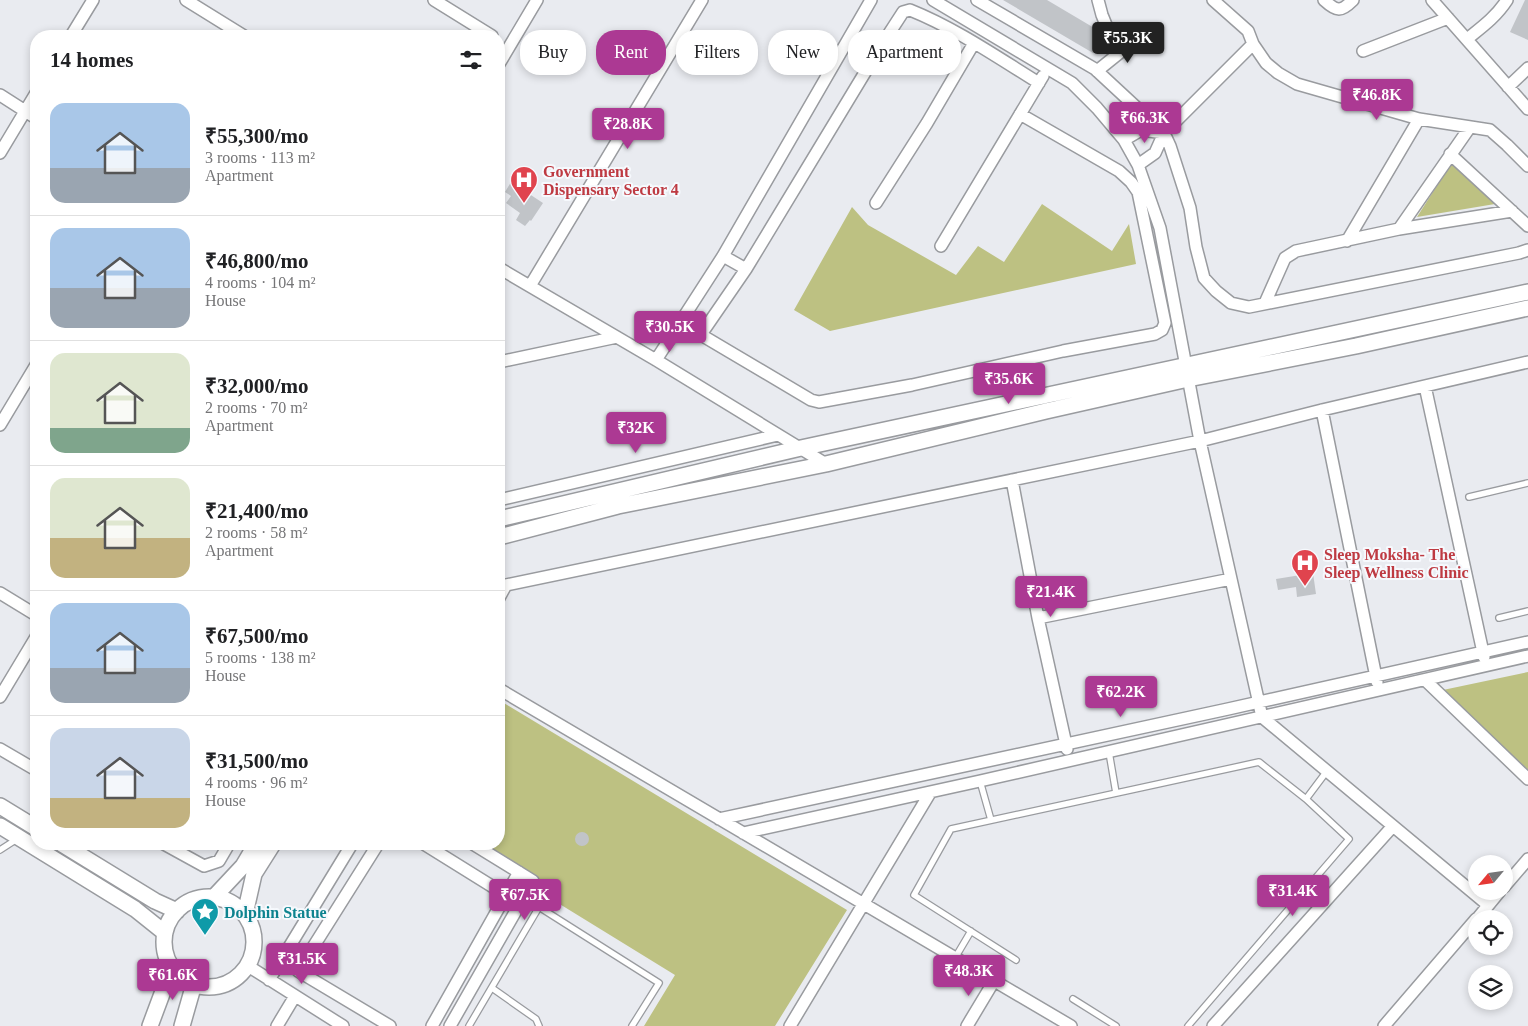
<!DOCTYPE html>
<html lang="en">
<head>
<meta charset="utf-8">
<style>
	body { margin:0; font-family:Georgia,serif; background:#f2f2f2; color:#202124; height:100vh; display:flex; flex-direction:column; font-size:19px; white-space:nowrap }
	* { box-sizing:border-box; margin:0 }
	p { font-size:16px; color:#757577 }
	.icon { flex:none; width:28px; height:28px; fill:none; stroke:currentColor; stroke-width:2; stroke-linecap:round; stroke-linejoin:round }
	.map { position:relative; flex:1; overflow:hidden }
	.side { position:absolute; left:30px; top:30px; width:475px; height:820px; display:flex; flex-direction:column; background:#fff; border-radius:20px; box-shadow:0 2px 8px #0003 }
	.side>* { flex:none }
	.guide { position:absolute; left:520px; top:30px; width:475px; height:45px; display:flex; gap:10px }
	.needle { width:32px; rotate:241deg }
	.tools { position:absolute; left:1468px; top:855px; display:grid; gap:10px }
	.tools a { display:grid; place-items:center; width:45px; height:45px; border-radius:50%; background:#fff; box-shadow:0 2px 8px #0003; font-size:25px }
	.price { position:absolute; translate:-50% -42px; padding:0 11px; border-radius:5px; background:#ac3993; color:#fff; font-size:16px; line-height:32px; filter:drop-shadow(0 1px 2px #0008) }
	.price::after { content:''; position:absolute; left:50%; top:30px; width:15px; height:11px; margin-left:-8px; background:inherit; clip-path:polygon(0 0,100% 0,50% 100%) }
	.price.active { background:#222; color:#fff }
	ul { padding:0; list-style:none }
	li { display:flex; align-items:center; gap:15px; height:125px; padding:0 20px }
	li+li { border-top:1px solid #e0e0e0 }
	li span { display:grid; place-items:center; flex:none; width:140px; height:100px; border-radius:15px; color:#555 }
	li>.icon { margin-inline-start:auto }
	span .icon { width:60px; height:60px; fill:#fffc; stroke-width:1 }
	li b { font-size:21px }
	h2 { display:flex; justify-content:space-between; align-items:center; height:60px; padding:0 20px; font-size:21px }
	.chip { padding:0 18px; border-radius:20px; background:#fff; box-shadow:0 2px 8px #0003; font-size:18px; line-height:45px }
	.chip.active { background:#ac3993; color:#fff }
	.map>svg:first-child { display:block }
</style>
</head>
<body>
<div class="map">
<svg width="1528" height="1026" viewBox="0 0 1528 1026">
	<rect width="100%" height="100%" fill="#e9ebf0"/>
	<path fill="#bdc182" d="M 1452,162 L 1495,204 L 1417,217 Z
		M 1042,204 L 1112,251 L 1129,224 L 1136,264 L 830,331 L 794,310 L 852,207 L 868,225 L 956,275 L 978,246 L 1004,262 Z
		M 1528,672 L 1528,770 L 1443,690 Z
		M 499,700 L 847,910 L 775,1026 L 644,1026 L 675,975 L 462,844 L 499,844 Z"/>
	<path fill="#c1c4c8" d="M 1003,0 L 1047,0 L 1101,32 L 1103,36 L 1093,53 Z
		M 1525,0 L 1528,0 L 1528,40 L 1510,32 Z
		M 511,182 L 543,203 L 531,221 L 530,220 L 525,226 L 516,220 L 520,213 L 506,203 L 511,196 L 505,192 Z
		M 1313,573 L 1316,594 L 1297,597 L 1296,587 L 1278,590 L 1276,579 Z
		M575 839a7 7 0 1 1 14 0a7 7 0 1 1-14 0Z"/>
	<g fill="none" stroke-linecap="round" stroke-linejoin="round">
		<defs>
			<path id="lane" d="M 1469,497 L 1528,483
				M 1499,618 L 1528,611
				M 1109,752 L 1116,793
				M 980,781 L 991,820
				M 1306,799 L 1327,771
				M 0,850 L 17,839
				M 955,958 L 971,931
				M 1016,960 L 914,895 L 951,829 L 1259,762 L 1306,799 L 1349,839 L 1188,1026
				M 492,988 L 536,1019 L 539,1026
				M 1073,999 L 1116,1026
				M 469,1026 L 539,907 L 659,983 L 632,1026"/>
			<path id="street" d="M 186,0 L 244,36
				M 434,0 L 492,36
				M 933,0 L 1072,83 L 1097,108 L 1124,140 L 1138,165 L 1160,228 L 1200,441 L 1262,717 L 1488,905
				M 977,0 L 1095,69 L 1164,133 L 1170,146 L 1190,208 L 1196,247 L 1204,278 L 1216,291 L 1231,303 L 1249,307 L 1519,253 L 1528,250
				M 1098,0 L 1102,15 L 1118,54
				M 1324,0 C 1337,12 1341,12 1353,0
				M 1432,0 L 1528,109
				M 71,36 L 93,0
				M 1467,39 C 1482,27 1496,17 1507,0
				M 1253,44 L 1266,63 L 1278,73 L 1297,84 L 1419,119 L 1490,130 L 1507,145 L 1528,166
				M 1363,51 L 1448,18
				M 499,64 L 537,0
				M 1097,71 L 1128,46 L 1147,37
				M 1508,87 L 1528,68
				M 0,95 L 36,118
				M 1020,114 L 1119,171 L 1131,182 L 1138,192 L 1165,323 L 1162,330 L 1155,334 L 1063,351 L 912,385 L 819,402 L 811,400 L 703,336 L 702,333 L 746,269 L 881,46 L 903,12 L 910,10 C 955,28 997,57 1039,83
				M 1124,140 L 1141,130 L 1164,133
				M 0,153 L 36,93
				M 1450,154 L 1528,226
				M 1138,165 L 1155,153 L 1164,133 L 1253,44 L 1248,31 L 1213,0
				M 876,203 L 927,123 L 974,43
				M 1399,229 L 1470,127
				M 1347,241 L 1419,119
				M 941,246 L 1043,76
				M 723,256 L 746,269
				M 499,268 L 656,360 L 826,464
				M 530,286 L 702,0
				M 1265,303 L 1285,258 L 1296,251 L 1399,229 L 1512,211
				M 656,360 L 723,256 L 871,0
				M 499,362 L 617,337
				M 1425,386 L 1484,657
				M 1322,410 L 1377,682
				M 0,425 L 36,365
				M 1012,480 L 1038,618 L 1067,749
				M 499,500 L 778,435
				M 0,593 L 36,615
				M 499,598 L 506,585 L 1200,441 L 1322,410 L 1528,362
				M 1038,618 L 1231,579
				M 1425,680 L 1528,779
				M 499,689 L 1071,1026
				M 0,697 L 36,637
				M 0,749 L 36,770
				M 719,819 L 1228,709 L 1528,642
				M 743,833 L 980,781 L 1528,656
				M 164,844 L 204,866 L 219,861 L 229,844
				M 378,844 L 298,971 L 390,1026
				M 424,844 L 506,895 L 432,1026
				M 1504,887 L 1528,859
				M 506,895 L 519,872
				M 1477,919 L 1500,891
				M 248,966 L 343,1026
				M 269,980 L 352,844
				M 277,1026 L 295,996
				M 450,1026 L 533,881 L 473,844
				M 790,1026 L 930,793
				M 967,1026 L 994,981
				M 1213,1026 L 1393,826
				M 1384,1026 L 1476,919"/>
			<path id="secondary" d="M 499,519 L 801,448 L 1528,292
				M 499,537 L 618,506 L 826,464 L 1046,411 L 1188,379 L 1356,346 L 1528,308
				M 0,806 L 36,828
				M 0,826 L 135,909 L 165,933
				M 62,844 L 155,901 L 177,911
				M 214,897 L 243,866 L 256,844
				M164 942a45 45 0 1 1 90 0a45 45 0 1 1-90 0Z
				M 245,914 L 254,874 L 273,844
				M 150,1026 L 172,967
				M 182,1026 L 194,984"/>
		</defs>
		<use href="#lane" stroke="#999b9f" stroke-width="8"/>
		<use href="#street" stroke="#999b9f" stroke-width="14"/>
		<use href="#secondary" stroke="#999b9f" stroke-width="18"/>
		<use href="#lane" stroke="#fff" stroke-width="5.5"/>
		<use href="#street" stroke="#fff" stroke-width="11"/>
		<use href="#secondary" stroke="#fff" stroke-width="15"/>
	</g>
	<defs>
		<symbol id="hospital-pin" viewBox="-11 -11 22 30"><path d="M0 17L-7.5 6A9.5 9.5 0 1 1 7.5 6Z" fill="#e0444e" stroke="#f6f9fd"/><path d="M-5-5h3v3.5h4V-5h3V5h-3V1.5h-4V5h-3Z" fill="#fff"/></symbol>
		<symbol id="sight-pin" viewBox="-11 -11 22 30"><path d="M0 17L-7.5 6A9.5 9.5 0 1 1 7.5 6Z" fill="#0f9aa8" stroke="#f6f9fd"/><path d="M0-6L1.8-2.2L6-1.7L2.9 1.2L3.7 5.4L0 3.3L-3.7 5.4L-2.9 1.2L-6-1.7L-1.8-2.2Z" fill="#fff"/></symbol>
	</defs>
	<g fill-rule="evenodd">
		<use href="#hospital-pin" x="508" y="164" width="32" height="43"/>
		<use href="#hospital-pin" x="1289" y="547" width="32" height="43"/>
		<use href="#sight-pin" x="189" y="896" width="32" height="43"/>
	</g>
	<g text-anchor="middle" dominant-baseline="central" stroke-width="4" stroke-linejoin="round" paint-order="stroke">
		<g font-size="16" font-weight="bold" fill="#be3a42" stroke="#f6f9fd" text-anchor="start">
			<text x="543" y="171">Government<tspan x="543" dy="18">Dispensary Sector 4</tspan></text>
			<text x="1324" y="554">Sleep Moksha- The<tspan x="1324" dy="18">Sleep Wellness Clinic</tspan></text>
		</g>
		<g font-size="16" font-weight="bold" fill="#0d838f" stroke="#f6f9fd" text-anchor="start">
			<text x="224" y="912">Dolphin Statue</text>
		</g>
	</g>
</svg>
<div class="tools">
<a><svg class="needle" viewBox="-14 -14 28 28"><path d="M0-13l5 13h-10z" fill="#e53935"/><path d="M0 13l5-13h-10z" fill="#757577"/></svg></a>
<a><svg class="icon" aria-label="locate" viewBox="0 0 24 24"><circle cx="12" cy="12" r="6"/><path d="M12 2v4M12 18v4M2 12h4M18 12h4"/></svg></a>
<a><svg class="icon" aria-label="layers" viewBox="0 0 24 24"><path d="M12 4l9 5-9 5-9-5zM3 14l9 5 9-5"/></svg></a>
</div>
<b class="price active" style="left:1128px;top:64px">₹55.3K</b>
<b class="price" style="left:1377px;top:121px">₹46.8K</b>
<b class="price" style="left:1145px;top:144px">₹66.3K</b>
<b class="price" style="left:628px;top:150px">₹28.8K</b>
<b class="price" style="left:670px;top:353px">₹30.5K</b>
<b class="price" style="left:1009px;top:405px">₹35.6K</b>
<b class="price" style="left:636px;top:454px">₹32K</b>
<b class="price" style="left:1051px;top:618px">₹21.4K</b>
<b class="price" style="left:1121px;top:718px">₹62.2K</b>
<b class="price" style="left:1293px;top:917px">₹31.4K</b>
<b class="price" style="left:525px;top:921px">₹67.5K</b>
<b class="price" style="left:302px;top:985px">₹31.5K</b>
<b class="price" style="left:969px;top:997px">₹48.3K</b>
<b class="price" style="left:173px;top:1001px">₹61.6K</b>
<div class="guide">
<a class="chip">Buy</a>
<a class="chip active">Rent</a>
<a class="chip">Filters</a>
<a class="chip">New</a>
<a class="chip">Apartment</a>
</div>
<section class="side">
<h2>14 homes<svg class="icon" aria-label="filters" viewBox="0 0 24 24"><path d="M4 7h16M4 17h16"/><circle cx="9" cy="7" r="2"/><circle cx="15" cy="17" r="2"/></svg></h2>
<ul>
<li><span style="background:linear-gradient(#a9c7e8 65%,#9aa5b1 0)"><svg class="icon" aria-label="home" viewBox="0 0 24 24"><path d="M3 11l9-7 9 7M6 9v11h12V9"/></svg></span><div><b>₹55,300/mo</b><p>3 rooms · 113 m²</p><p>Apartment</p></div></li>
<li><span style="background:linear-gradient(#a9c7e8 60%,#9aa5b1 0)"><svg class="icon" aria-label="home" viewBox="0 0 24 24"><path d="M3 11l9-7 9 7M6 9v11h12V9"/></svg></span><div><b>₹46,800/mo</b><p>4 rooms · 104 m²</p><p>House</p></div></li>
<li><span style="background:linear-gradient(#dfe7d0 75%,#7fa58c 0)"><svg class="icon" aria-label="home" viewBox="0 0 24 24"><path d="M3 11l9-7 9 7M6 9v11h12V9"/></svg></span><div><b>₹32,000/mo</b><p>2 rooms · 70 m²</p><p>Apartment</p></div></li>
<li><span style="background:linear-gradient(#dfe7d0 60%,#c2b280 0)"><svg class="icon" aria-label="home" viewBox="0 0 24 24"><path d="M3 11l9-7 9 7M6 9v11h12V9"/></svg></span><div><b>₹21,400/mo</b><p>2 rooms · 58 m²</p><p>Apartment</p></div></li>
<li><span style="background:linear-gradient(#a9c7e8 65%,#9aa5b1 0)"><svg class="icon" aria-label="home" viewBox="0 0 24 24"><path d="M3 11l9-7 9 7M6 9v11h12V9"/></svg></span><div><b>₹67,500/mo</b><p>5 rooms · 138 m²</p><p>House</p></div></li>
<li><span style="background:linear-gradient(#c9d6e8 70%,#c2b280 0)"><svg class="icon" aria-label="home" viewBox="0 0 24 24"><path d="M3 11l9-7 9 7M6 9v11h12V9"/></svg></span><div><b>₹31,500/mo</b><p>4 rooms · 96 m²</p><p>House</p></div></li>
</ul>
</section>
</div>
</body>
</html>
